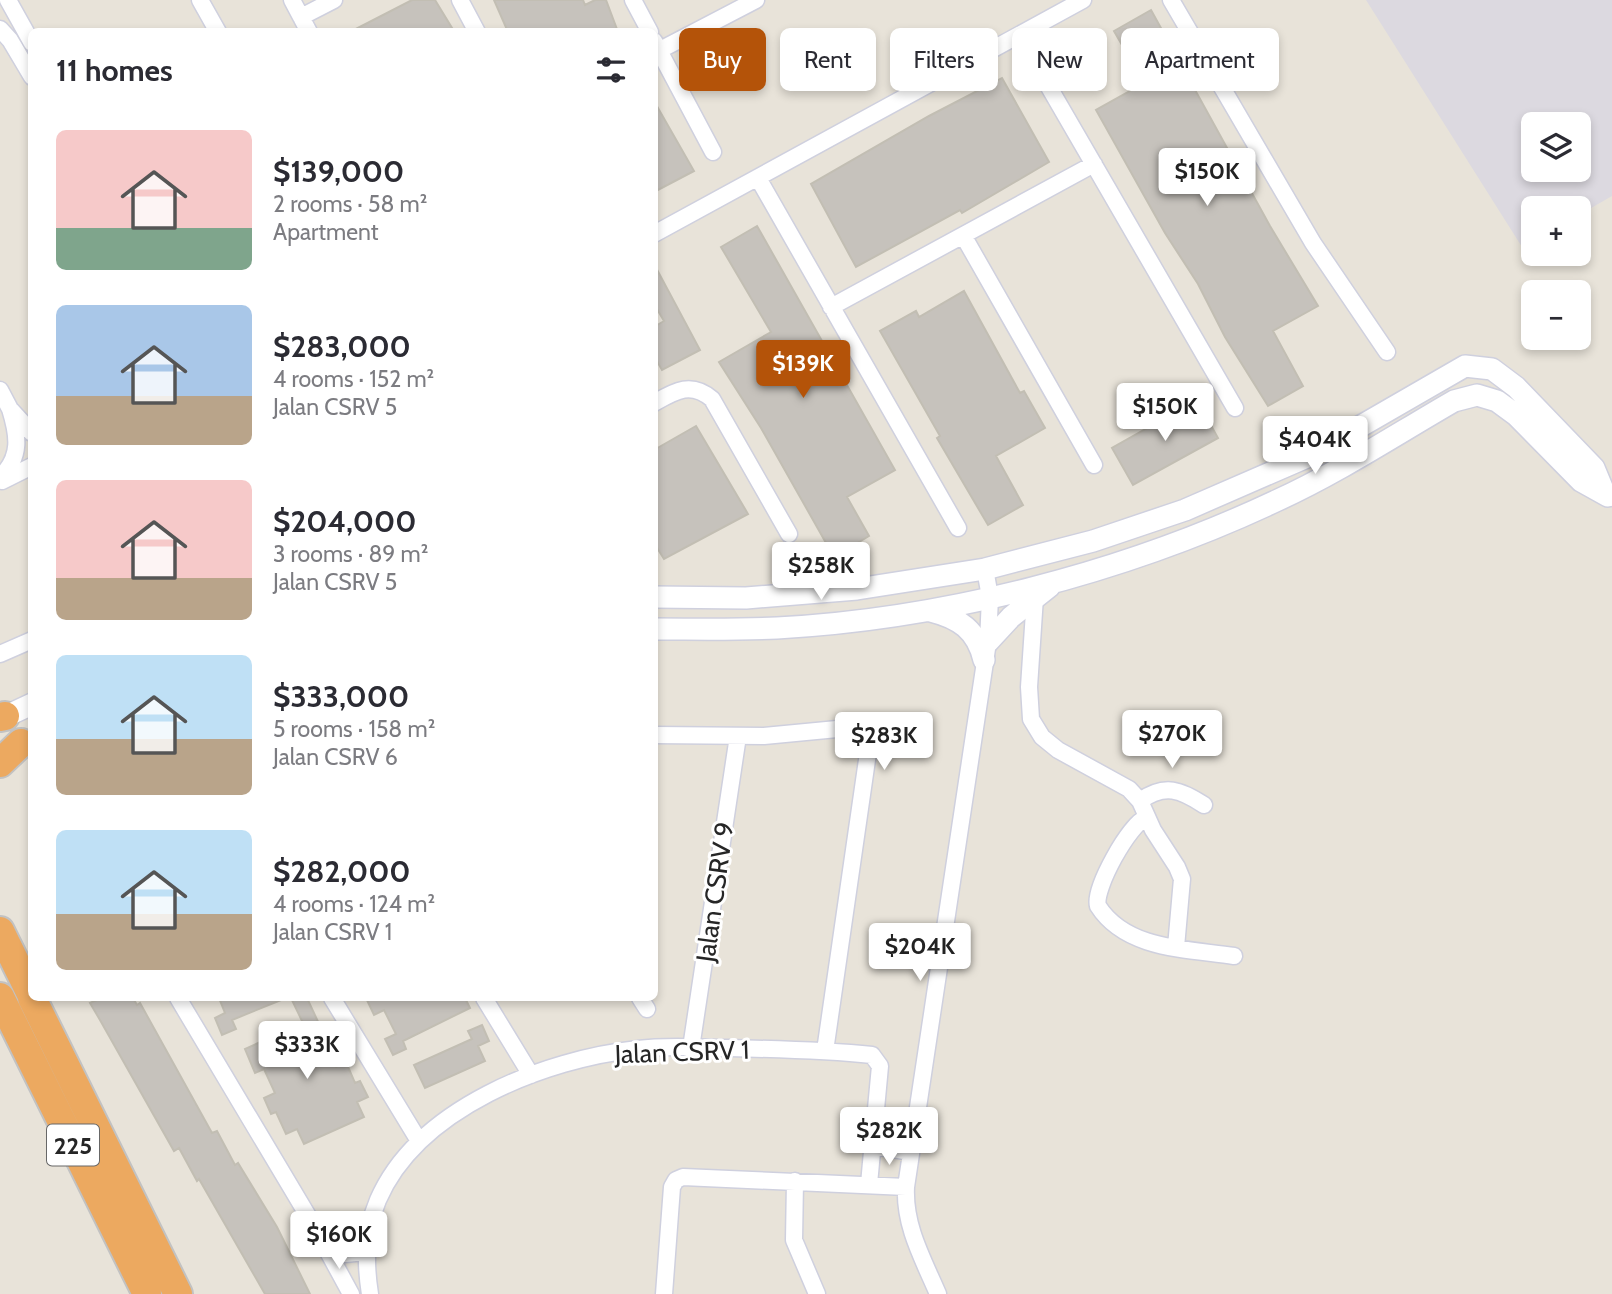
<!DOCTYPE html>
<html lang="en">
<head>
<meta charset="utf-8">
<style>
	body { margin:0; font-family:Cabin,sans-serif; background:#f2f2f3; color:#2b2b33; height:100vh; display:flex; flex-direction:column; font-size:26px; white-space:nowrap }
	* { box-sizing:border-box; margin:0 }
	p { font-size:23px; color:#7c7c81 }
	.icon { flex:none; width:38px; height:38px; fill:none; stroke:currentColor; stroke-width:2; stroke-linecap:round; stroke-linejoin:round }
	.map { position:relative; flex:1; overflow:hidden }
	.details { position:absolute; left:28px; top:28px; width:630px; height:973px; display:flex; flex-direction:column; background:#fff; border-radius:10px; box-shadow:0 4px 10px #0003 }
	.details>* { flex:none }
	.guide { position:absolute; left:679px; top:28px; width:665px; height:63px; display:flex; gap:14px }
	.controls { position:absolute; left:1521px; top:112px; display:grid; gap:14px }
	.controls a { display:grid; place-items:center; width:70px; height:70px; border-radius:10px; background:#fff; box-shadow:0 4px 10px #0003; font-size:35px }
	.price { position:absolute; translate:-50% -60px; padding:0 16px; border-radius:7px; background:#fff; color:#222; font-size:23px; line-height:46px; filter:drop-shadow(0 2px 4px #0008) }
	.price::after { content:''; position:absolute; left:50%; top:42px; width:21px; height:16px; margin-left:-10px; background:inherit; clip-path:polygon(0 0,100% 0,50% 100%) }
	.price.active { background:#b45309; color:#fff }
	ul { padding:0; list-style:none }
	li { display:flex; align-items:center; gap:21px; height:175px; padding:0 28px }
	li span { display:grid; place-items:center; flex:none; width:196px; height:140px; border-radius:10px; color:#555 }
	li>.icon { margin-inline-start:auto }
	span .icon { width:84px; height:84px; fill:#fffc; stroke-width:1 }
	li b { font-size:30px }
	h2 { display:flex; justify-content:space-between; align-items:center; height:84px; padding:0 28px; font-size:30px }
	.chip { padding:0 24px; border-radius:10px; background:#fff; box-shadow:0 4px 10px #0003; font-size:24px; line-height:63px }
	.chip.active { background:#b45309; color:#fff }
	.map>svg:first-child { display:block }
</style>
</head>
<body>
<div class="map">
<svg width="1612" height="1294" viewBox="0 0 1612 1294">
	<rect width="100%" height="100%" fill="#e8e3d9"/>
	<path fill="#dcd9e0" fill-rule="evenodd" d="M 1366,0 L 1612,0 L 1612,196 L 1579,215 L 1578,208 L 1533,208 L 1533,241 L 1522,247 ZM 1533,124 L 1578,124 L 1578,170 L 1533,170 Z"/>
	<path fill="#c6c2bc" stroke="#c2beb3" stroke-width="2" d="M 412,0 L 435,0 L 452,28 L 445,32 L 350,32 Z
		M 494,0 L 583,0 L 585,5 L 595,0 L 606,0 L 618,32 L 508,32 Z
		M 1151,10 L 1270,226 L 1318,306 L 1273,331 L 1303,386 L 1268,406 L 1225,337 L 1198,284 L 1165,233 L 1096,110 L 1144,83 L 1114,31 Z
		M 1002,78 L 1049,162 L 962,213 L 960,210 L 856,267 L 811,184 L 929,116 Z
		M 654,101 L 694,171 L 654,192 Z
		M 757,226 L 895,470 L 847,497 L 869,536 L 834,557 L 761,428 L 719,362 L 771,332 L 721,247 Z
		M 654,264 L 700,350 L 662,370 L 654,356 L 654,327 L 664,321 L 654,304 Z
		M 964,291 L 1020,393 L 1024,391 L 1045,428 L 996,456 L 1023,505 L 988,525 L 937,438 L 940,436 L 880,331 L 916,311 L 919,317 Z
		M 1197,400 L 1218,438 L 1133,485 L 1112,448 Z
		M 696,426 L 748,514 L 664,559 L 654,543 L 654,450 Z
		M 101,998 L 133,998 L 137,1005 L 140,1003 L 212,1133 L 217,1131 L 235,1165 L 238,1163 L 277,1227 L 310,1294 L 265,1294 L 199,1179 L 197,1181 L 179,1148 L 174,1151 L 100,1020 L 90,1003 Z
		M 219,998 L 286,998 L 232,1020 L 236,1029 L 222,1035 L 215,1018 L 225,1013 Z
		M 291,998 L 307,998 L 320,1026 L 309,1030 L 321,1056 L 329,1052 L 336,1067 L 346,1062 L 355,1083 L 360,1081 L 368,1097 L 357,1102 L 364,1117 L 304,1144 L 297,1129 L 286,1134 L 276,1112 L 271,1114 L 264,1098 L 275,1093 L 264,1069 L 255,1073 L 245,1049 L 303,1023 Z
		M 366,998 L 465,998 L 470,1008 L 403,1041 L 406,1049 L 393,1055 L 385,1039 L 396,1034 L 384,1010 L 374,1015 Z
		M 482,1025 L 489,1041 L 478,1046 L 485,1061 L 425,1088 L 414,1065 L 472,1039 L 468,1031 Z"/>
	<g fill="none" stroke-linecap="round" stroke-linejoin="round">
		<defs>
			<path id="street" d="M 8,0 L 32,43
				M 200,0 L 218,32
				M 292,0 L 309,32
				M 460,0 L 477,32
				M 633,0 L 650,32
				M 1171,0 L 1313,243 L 1387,352
				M 301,17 L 334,0
				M 0,29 L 10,40 L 32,77
				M 1020,37 L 1235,408
				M 654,41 L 713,152
				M 660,50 L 756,0
				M 758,178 L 958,528
				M 654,234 L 1083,0
				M 964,237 L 1094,465
				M 831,307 L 1094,164
				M 0,390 L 10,409 L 32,433
				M 654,403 C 675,391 691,381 712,399 L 789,534
				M 0,477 C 22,457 18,435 10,409
				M 2,481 L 32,466
				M 1035,597 L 1029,687 L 1031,719 L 1042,737 L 1058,750 L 1129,789 L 1140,801 L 1153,830 L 1177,867 L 1182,879 L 1176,947
				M 0,654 L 32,640
				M 654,735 L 764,736 L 858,727 L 867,732 L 869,746 L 825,1051
				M 1140,801 C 1165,783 1181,790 1204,805
				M 1146,818 C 1130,823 1093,889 1098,906 C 1126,950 1188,949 1234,956
				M 178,998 L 314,1226 L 351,1294
				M 332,998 L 419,1141
				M 484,998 L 531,1075
				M 640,998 L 647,1009
				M 691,1048 L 738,736
				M 874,1146 L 911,1152
				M 795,1181 L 794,1240 L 817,1294
				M 325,1244 L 345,1254 L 366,1252
				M 370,1294 C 365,1263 365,1230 378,1200 C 418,1108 545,1059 638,1049 C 668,1045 699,1048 729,1048 C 777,1049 824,1050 872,1055 L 880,1066 L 869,1184
				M 664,1294 L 672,1187 L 676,1180 L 683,1177 L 906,1187
				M 938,1294 C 923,1259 904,1226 906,1187 L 988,642 L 990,597 L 985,569"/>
			<path id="secondary" d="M 654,597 L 746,598 L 857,589 L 985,569 L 1093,541 L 1185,510 L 1309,456 L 1465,366 L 1492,369 L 1516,387 L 1594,468 L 1604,492
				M 931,611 C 959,618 977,630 984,660
				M 654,629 C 695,629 736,630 777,628 C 945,619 1126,572 1278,500 C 1339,472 1395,435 1454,401 L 1477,395 L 1497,401 L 1516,415 L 1581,481 L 1608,496
				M 988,642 L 1011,617 L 1050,586
				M 0,719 L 32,704"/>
			<path id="highway" d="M 0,717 L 5,716
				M 0,763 L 21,743
				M 0,931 L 32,996
				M 0,997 L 147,1294
				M 32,998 L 178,1294"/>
		</defs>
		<use href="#street" stroke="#cfd0de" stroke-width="19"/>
		<use href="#secondary" stroke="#cfd0de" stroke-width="24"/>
		<use href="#highway" stroke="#c2c2c2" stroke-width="32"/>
		<use href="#street" stroke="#fff" stroke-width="16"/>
		<use href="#secondary" stroke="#fff" stroke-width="21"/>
		<use href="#highway" stroke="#eca960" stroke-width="28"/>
	</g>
	<g text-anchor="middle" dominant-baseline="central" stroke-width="6" stroke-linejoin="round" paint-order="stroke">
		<rect fill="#fff" stroke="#676767" stroke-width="2" x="47" y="1124.5" width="52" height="41" rx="5"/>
		<g font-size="24" font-weight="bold" fill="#262626">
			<text x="73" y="1145">225</text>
		</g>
		<g font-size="26" fill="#262626" stroke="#fff">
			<text transform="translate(715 892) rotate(-82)">Jalan CSRV 9</text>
			<text transform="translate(682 1052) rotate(-2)">Jalan CSRV 1</text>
		</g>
	</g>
</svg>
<div class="controls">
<a><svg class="icon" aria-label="layers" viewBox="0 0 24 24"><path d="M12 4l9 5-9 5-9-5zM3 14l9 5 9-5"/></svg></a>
<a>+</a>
<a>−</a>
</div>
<b class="price" style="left:1207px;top:208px">$150K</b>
<b class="price active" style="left:803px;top:400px">$139K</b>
<b class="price" style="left:1165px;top:443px">$150K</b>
<b class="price" style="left:1315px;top:476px">$404K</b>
<b class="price" style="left:821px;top:602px">$258K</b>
<b class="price" style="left:1172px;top:770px">$270K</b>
<b class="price" style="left:884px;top:772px">$283K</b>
<b class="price" style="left:920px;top:983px">$204K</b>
<b class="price" style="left:307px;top:1081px">$333K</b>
<b class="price" style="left:889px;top:1167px">$282K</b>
<b class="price" style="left:339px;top:1271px">$160K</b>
<div class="guide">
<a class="chip active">Buy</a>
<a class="chip">Rent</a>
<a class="chip">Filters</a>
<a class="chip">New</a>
<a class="chip">Apartment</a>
</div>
<section class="details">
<h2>11 homes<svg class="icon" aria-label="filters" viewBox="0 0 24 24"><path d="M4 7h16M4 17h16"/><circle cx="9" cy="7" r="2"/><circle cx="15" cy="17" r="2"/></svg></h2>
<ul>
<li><span style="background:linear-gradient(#f6c9c9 70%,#7fa58c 0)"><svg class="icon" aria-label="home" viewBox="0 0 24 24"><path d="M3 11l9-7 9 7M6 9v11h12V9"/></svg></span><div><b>$139,000</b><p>2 rooms · 58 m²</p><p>Apartment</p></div></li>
<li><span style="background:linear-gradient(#a9c7e8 65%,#b9a48a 0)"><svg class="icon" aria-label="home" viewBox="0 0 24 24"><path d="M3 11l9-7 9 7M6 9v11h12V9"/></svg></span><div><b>$283,000</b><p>4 rooms · 152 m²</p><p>Jalan CSRV 5</p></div></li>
<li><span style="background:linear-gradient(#f6c9c9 70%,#b9a48a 0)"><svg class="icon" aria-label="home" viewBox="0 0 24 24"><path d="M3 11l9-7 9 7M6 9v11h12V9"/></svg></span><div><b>$204,000</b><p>3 rooms · 89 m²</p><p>Jalan CSRV 5</p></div></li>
<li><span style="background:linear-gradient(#bfe0f5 60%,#b9a48a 0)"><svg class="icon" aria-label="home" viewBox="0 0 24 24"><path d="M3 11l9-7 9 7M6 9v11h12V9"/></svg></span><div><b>$333,000</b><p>5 rooms · 158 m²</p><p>Jalan CSRV 6</p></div></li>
<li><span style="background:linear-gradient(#bfe0f5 60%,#b9a48a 0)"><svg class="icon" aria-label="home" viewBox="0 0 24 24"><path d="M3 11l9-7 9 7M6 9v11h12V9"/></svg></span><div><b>$282,000</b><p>4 rooms · 124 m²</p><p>Jalan CSRV 1</p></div></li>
</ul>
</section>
</div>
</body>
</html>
